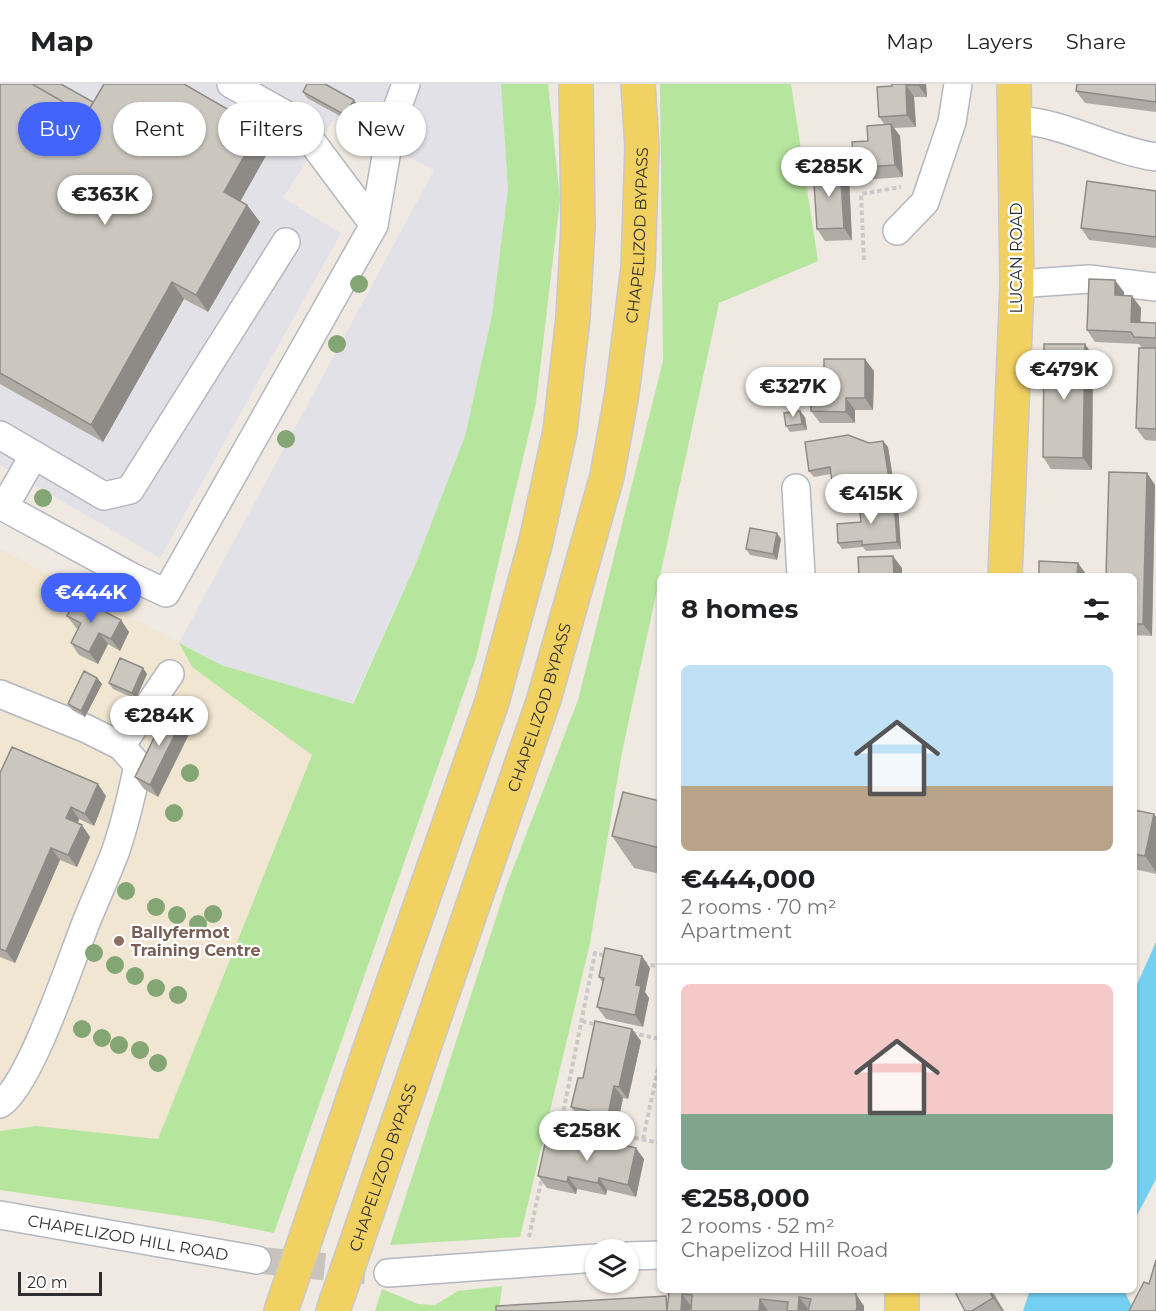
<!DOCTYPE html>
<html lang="en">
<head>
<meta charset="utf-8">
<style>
	body { margin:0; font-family:Montserrat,sans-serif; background:#f2f2f2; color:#202124; height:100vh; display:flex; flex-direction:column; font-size:22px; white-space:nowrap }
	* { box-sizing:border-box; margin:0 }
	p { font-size:20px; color:#757577 }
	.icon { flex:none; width:33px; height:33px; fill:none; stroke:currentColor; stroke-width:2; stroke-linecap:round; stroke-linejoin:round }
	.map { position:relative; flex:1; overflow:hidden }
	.sheet { position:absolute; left:657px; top:489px; width:480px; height:720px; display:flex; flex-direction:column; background:#fff; border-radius:9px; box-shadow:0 2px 4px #0004 }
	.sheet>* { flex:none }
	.top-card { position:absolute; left:18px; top:18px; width:549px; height:54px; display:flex; gap:12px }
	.controls { position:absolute; left:585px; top:1155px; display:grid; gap:12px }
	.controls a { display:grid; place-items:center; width:54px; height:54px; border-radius:50%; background:#fff; box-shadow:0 2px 4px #0004; font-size:30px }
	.scale { position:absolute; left:18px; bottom:15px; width:84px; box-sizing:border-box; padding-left:6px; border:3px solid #2e2e2e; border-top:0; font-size:16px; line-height:21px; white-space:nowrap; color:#2e2e2e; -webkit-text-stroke:4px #fff; paint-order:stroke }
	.price { position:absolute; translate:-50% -51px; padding:0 14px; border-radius:21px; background:#fff; color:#222; font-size:20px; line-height:39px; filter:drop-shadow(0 2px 3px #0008) }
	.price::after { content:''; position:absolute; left:50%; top:36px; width:18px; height:14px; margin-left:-9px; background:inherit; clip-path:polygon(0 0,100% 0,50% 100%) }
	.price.active { background:#4264fb; color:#fff }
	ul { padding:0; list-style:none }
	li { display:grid; align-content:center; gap:12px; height:318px; padding:0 24px }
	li+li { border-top:2px solid #e0e0e0 }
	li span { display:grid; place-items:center; height:186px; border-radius:9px; color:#555 }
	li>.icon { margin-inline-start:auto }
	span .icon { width:108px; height:108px; fill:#fffc; stroke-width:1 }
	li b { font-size:26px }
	h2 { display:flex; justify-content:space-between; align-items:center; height:72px; padding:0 24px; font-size:26px }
	.chip { padding:0 21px; border-radius:27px; background:#fff; box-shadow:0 2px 4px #0004; font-size:21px; line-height:54px }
	.chip.active { background:#4264fb; color:#fff }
	header { display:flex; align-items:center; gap:36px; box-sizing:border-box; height:84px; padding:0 30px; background:#fff; border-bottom:2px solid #e0e0e0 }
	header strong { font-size:28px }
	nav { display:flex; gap:33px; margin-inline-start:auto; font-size:21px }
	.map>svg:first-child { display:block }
</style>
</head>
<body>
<header>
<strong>Map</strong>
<nav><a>Map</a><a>Layers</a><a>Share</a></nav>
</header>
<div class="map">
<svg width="1156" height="1227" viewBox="0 0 1156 1227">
	<rect width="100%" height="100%" fill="#efe9e1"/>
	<path fill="#e3e1e8" d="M 0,0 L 501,0 L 508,105 L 492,231 L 465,352 L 414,484 L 352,620 L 221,581 L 179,559 L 434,86 L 333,36 L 283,114 L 341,149 L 160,474 L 0,381 Z"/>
	<path fill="#f0e6d1" d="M 0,465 L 179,559 L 192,583 L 312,671 L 158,1055 L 36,1042 L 0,1047 Z"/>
	<path fill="#b6e59e" d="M 501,0 L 548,0 L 560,115 L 536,319 L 476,574 L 274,1149 L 208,1136 L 0,1106 L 0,1047 L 36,1042 L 158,1055 L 312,671 L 192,583 L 179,559 L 221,581 L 353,620 L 414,484 L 465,352 L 492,231 L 508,105 Z
		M 660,0 L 791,0 L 818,177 L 719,219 L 622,668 L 590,859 L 520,1153 L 390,1161 L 507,800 L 578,616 L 663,277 Z
		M 502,1202 L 499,1227 L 375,1227 L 382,1205 L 418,1220 L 435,1221 L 458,1207 Z"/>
	<path fill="#75cff0" d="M 1156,858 L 1156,1095 L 1134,1137 L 1134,907 Z
		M 1030,1206 L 1124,1206 L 1134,1227 L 1023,1227 Z"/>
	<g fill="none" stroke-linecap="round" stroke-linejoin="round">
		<path stroke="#c8c4bd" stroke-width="27" stroke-dasharray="27 14" stroke-linecap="butt" d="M 257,1176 L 388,1189"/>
		<defs>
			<g id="minor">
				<path d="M 231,0 L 290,33 L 309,54 L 374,141"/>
				<path d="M 1015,36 C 1065,38 1108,66 1156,73"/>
				<path d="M 897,147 L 925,118 L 952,38 L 958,0"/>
				<path d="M 1017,200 L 1089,195 L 1156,203"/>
				<path d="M 0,351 L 104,412 L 130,406 L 286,158"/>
				<path d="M 796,404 L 801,492"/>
				<path d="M 0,421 L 132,493 L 166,509 L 374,141 L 392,38 L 406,0"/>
				<path d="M 4,423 L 34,371"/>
				<path d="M 0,610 L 87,645 L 121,662 L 138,681 C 132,710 125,740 115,769 C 106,792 96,814 87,836 C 72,873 30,1002 0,1020"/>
				<path d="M 121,662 L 170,590"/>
				<path id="s1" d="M 0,1131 L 257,1176"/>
				<path d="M 628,1172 L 660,1171"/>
				<path d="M 388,1189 L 596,1174"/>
			</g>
			<g id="major">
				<path d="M 1005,492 L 1017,200 L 1014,0"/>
				<path d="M 902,1206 L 902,1227"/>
				<path d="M 281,1227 L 372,959 L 492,618 L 536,457 L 560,347 L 573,233 L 578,142 L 576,0"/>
				<path id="s2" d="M 333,1227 L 544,615 L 607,392 L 622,309 L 638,184 L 642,62 L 638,0"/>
			</g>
		</defs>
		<use href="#minor" stroke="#b4b7c1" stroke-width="30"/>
		<use href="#major" stroke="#c9c9c9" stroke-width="36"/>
		<path stroke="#c9c9c9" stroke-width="4" stroke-dasharray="4.5 3" stroke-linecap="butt" d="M 864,176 L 861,110 L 901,103
			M 643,879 L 660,883
			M 582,937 L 598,941
			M 632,949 L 660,955
			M 561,1039 L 660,1059
			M 643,1055 L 660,975
			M 549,1059 L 552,1046 L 561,1039 L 595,869 L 606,872
			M 529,1153 L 542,1093"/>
		<use href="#minor" stroke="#fff" stroke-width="27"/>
		<use href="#major" stroke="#f2d163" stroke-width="33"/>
	</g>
	<g fill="#84a574">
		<circle cx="358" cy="56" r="9"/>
		<circle cx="359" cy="200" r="9"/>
		<circle cx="337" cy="260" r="9"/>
		<circle cx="286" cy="355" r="9"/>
		<circle cx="43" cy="414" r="9"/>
		<circle cx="190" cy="689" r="9"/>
		<circle cx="174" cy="729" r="9"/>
		<circle cx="126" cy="807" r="9"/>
		<circle cx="156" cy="823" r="9"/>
		<circle cx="213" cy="830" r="9"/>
		<circle cx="177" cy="831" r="9"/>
		<circle cx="198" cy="840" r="9"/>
		<circle cx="94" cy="869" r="9"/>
		<circle cx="115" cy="881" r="9"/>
		<circle cx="135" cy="892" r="9"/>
		<circle cx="156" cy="904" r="9"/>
		<circle cx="178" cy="911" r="9"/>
		<circle cx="82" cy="945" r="9"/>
		<circle cx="102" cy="954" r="9"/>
		<circle cx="119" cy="961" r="9"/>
		<circle cx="140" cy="966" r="9"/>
		<circle cx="158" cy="979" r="9"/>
	</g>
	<path fill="#afaba4" d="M 0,0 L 93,18 L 260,44 L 272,61 L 240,117 L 247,121 L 260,138 L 208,228 L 184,215 L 103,358 L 0,300 Z
		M 892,0 L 926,0 L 927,13 L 914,13 L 916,43 L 894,44 L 900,52 L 903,93 L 862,96 L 854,84 L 885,41 L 879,33 L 892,2 Z
		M 1156,0 L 1156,28 L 1085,19 L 1076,7 Z
		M 303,8 L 358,22 L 349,37 L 307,14 Z
		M 840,82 L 849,94 L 852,156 L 825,157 L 817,145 Z
		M 1156,107 L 1156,164 L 1089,156 L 1081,144 Z
		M 1124,208 L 1124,211 L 1141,224 L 1140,238 L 1156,239 L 1156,357 L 1145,356 L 1136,344 L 1142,264 L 1139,260 L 1095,258 L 1087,246 Z
		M 1085,260 L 1093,272 L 1092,386 L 1051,385 L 1043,373 Z
		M 874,287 L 873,326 L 855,326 L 855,339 L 820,339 L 811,327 L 824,291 Z
		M 805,333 L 807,346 L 790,348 L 786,342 Z
		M 883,357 L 888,363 L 894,401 L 837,410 L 833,404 L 831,390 L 814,393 L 809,387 L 869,359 Z
		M 1147,389 L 1155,401 L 1152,552 L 1134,551 L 1134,492 Z
		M 898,422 L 901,465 L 866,467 L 863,463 L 842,465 L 838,459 L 861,438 Z
		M 781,455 L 777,476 L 750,471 L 746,465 Z
		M 67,532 L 129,548 L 120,567 L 108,560 L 98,580 L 79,571 L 71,559 L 78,545 L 76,544 Z
		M 143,584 L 147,590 L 136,615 L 113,605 L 109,599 Z
		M 97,594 L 102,600 L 85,633 L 72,626 L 68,620 Z
		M 184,632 L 192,644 L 158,713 L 144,705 L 135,693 Z
		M 0,689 L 106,712 L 94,742 L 79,735 L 78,739 L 90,753 L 77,783 L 60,776 L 15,879 L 0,873 Z
		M 660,717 L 660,790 L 634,784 L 612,752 Z
		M 1134,726 L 1154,730 L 1156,733 L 1156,790 L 1134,785 Z
		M 650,884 L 645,908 L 649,914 L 643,943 L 606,935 L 597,923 L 603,899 L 599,893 Z
		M 641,957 L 628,1015 L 623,1014 L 617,1043 L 579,1035 L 571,1023 L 583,994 Z
		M 644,1075 L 636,1113 L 607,1106 L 606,1111 L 577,1105 L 576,1110 L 547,1104 L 538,1092 Z
		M 850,1206 L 864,1222 L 808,1225 L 807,1227 L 691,1227 L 691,1222 L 668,1215 L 669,1212 L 666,1208 Z
		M 954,1206 L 992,1206 L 1004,1227 L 965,1227 Z"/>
	<path fill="#8e8b86" d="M 918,0 L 926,0 L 927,13 L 918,1 Z
		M 906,1 L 914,13 L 916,43 L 907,31 Z
		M 354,16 L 358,22 L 349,37 L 345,31 Z
		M 891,40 L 900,52 L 903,93 L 895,81 Z
		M 260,44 L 272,61 L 236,125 L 224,108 Z
		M 840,82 L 849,94 L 852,156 L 844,144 Z
		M 247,121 L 260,138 L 208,228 L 196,211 Z
		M 1115,196 L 1124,208 L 1123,223 L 1115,211 Z
		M 172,198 L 184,215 L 103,358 L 91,341 Z
		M 1132,212 L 1141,224 L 1140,249 L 1131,238 Z
		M 1085,260 L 1093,272 L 1092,386 L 1083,374 Z
		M 865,275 L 874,287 L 873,326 L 865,314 Z
		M 846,314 L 855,326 L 855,339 L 846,328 Z
		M 800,327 L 805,333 L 807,346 L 802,340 Z
		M 883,357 L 888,363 L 894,401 L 889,395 Z
		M 1147,389 L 1155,401 L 1152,552 L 1143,540 Z
		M 894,416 L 898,422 L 901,465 L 897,458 Z
		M 777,449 L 781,455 L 777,476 L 773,470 Z
		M 893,472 L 902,484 L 902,492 L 894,492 Z
		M 1078,479 L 1086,490 L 1086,492 L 1077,492 Z
		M 121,536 L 129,548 L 120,567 L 111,555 Z
		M 99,549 L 108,560 L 98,580 L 89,568 Z
		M 143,584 L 147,590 L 136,615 L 132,609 Z
		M 97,594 L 102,600 L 85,633 L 81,627 Z
		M 184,632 L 192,644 L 158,713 L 150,701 Z
		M 98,700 L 106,712 L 94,742 L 85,730 Z
		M 71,723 L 79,735 L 75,746 L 66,734 Z
		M 1154,730 L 1156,733 L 1156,788 L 1145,772 Z
		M 82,741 L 90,753 L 77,783 L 68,771 Z
		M 51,764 L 60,776 L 15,879 L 6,867 Z
		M 642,872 L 650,884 L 645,908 L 649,914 L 643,943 L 635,931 L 636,901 Z
		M 632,945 L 641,957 L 628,1015 L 619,1003 Z
		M 614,1002 L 623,1014 L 617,1043 L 608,1031 Z
		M 636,1064 L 644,1075 L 636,1113 L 628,1101 Z
		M 568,1093 L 577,1105 L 576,1110 L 567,1098 Z
		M 599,1094 L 607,1106 L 606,1111 L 598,1099 Z
		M 989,1206 L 990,1206 L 1004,1227 L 1002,1227 L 993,1214 Z
		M 682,1210 L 691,1222 L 690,1227 L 681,1227 Z
		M 856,1210 L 864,1222 L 864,1227 L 856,1227 Z
		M 799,1213 L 808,1225 L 807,1227 L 798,1227 Z
		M 760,1215 L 768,1227 L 759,1227 Z"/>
	<path fill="#cbc7bf" stroke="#8e8b86" stroke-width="1.5" d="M 0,0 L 32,0 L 86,31 L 104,0 L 184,0 L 260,44 L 224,108 L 247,121 L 196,211 L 172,198 L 91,341 L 0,289 Z
		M 32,0 L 61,0 L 93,18 L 86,31 Z
		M 307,0 L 325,0 L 354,16 L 345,31 L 303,8 Z
		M 892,0 L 918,0 L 918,1 L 906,1 L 907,31 L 879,33 L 877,3 L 892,2 Z
		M 1077,0 L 1156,0 L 1156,18 L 1076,7 Z
		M 891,40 L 895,81 L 854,84 L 852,58 L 868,57 L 867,42 Z
		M 840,82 L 844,144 L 817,145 L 813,84 Z
		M 1087,97 L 1156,107 L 1156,153 L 1081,144 Z
		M 1089,195 L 1115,196 L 1115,211 L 1132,212 L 1131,238 L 1156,239 L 1156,254 L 1134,253 L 1131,248 L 1087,246 Z
		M 1044,260 L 1085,260 L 1083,374 L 1043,373 Z
		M 1139,264 L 1156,264 L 1156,345 L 1136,344 Z
		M 824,275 L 865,275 L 865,314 L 846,314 L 846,328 L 811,327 L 812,291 L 824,291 Z
		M 800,327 L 802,340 L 786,342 L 784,329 Z
		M 848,351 L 869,359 L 883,357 L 889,395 L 833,404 L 830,383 L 809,387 L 805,358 Z
		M 1109,388 L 1147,389 L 1143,540 L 1134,540 L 1134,492 L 1106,492 Z
		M 894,416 L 897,458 L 862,461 L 862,457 L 838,459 L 837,440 L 861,438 L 859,418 Z
		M 750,444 L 777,449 L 773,470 L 746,465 Z
		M 893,472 L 894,492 L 859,492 L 858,473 Z
		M 1039,477 L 1078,479 L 1077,492 L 1039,492 Z
		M 77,513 L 121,536 L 111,555 L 99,549 L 89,568 L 71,559 L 81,539 L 67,532 Z
		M 120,574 L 143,584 L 132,609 L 109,599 Z
		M 84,587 L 97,594 L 81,627 L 68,620 Z
		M 168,625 L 184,632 L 150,701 L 135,693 Z
		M 12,663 L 98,700 L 85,730 L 71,723 L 66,734 L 82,741 L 68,771 L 51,764 L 6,867 L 0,865 L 0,689 Z
		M 623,708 L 660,717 L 660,764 L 612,752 Z
		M 1134,726 L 1154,730 L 1145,772 L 1134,770 Z
		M 605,864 L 642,872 L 636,901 L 641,902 L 635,931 L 597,923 L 604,894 L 599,893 Z
		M 595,937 L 632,945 L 619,1003 L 614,1002 L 608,1031 L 571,1023 L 578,994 L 583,994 Z
		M 546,1055 L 575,1061 L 576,1056 L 605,1062 L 607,1057 L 636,1064 L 628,1101 L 599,1094 L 598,1099 L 568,1093 L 567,1098 L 538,1092 Z
		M 1156,1176 L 1156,1227 L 1129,1227 L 1144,1198 L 1149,1200 Z
		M 666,1206 L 850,1206 L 856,1210 L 857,1223 L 856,1227 L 808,1227 L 811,1215 L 799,1213 L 798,1227 L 787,1227 L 788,1218 L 760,1215 L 759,1227 L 691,1227 L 692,1211 L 682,1210 L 681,1227 L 667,1227 L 669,1208 L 666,1208 Z
		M 954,1206 L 989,1206 L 993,1214 L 972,1227 L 965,1227 Z
		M 666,1212 L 667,1227 L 496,1227 L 496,1222 Z"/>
	<circle fill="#8d6e63" stroke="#fff" stroke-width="2" cx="119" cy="857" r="6"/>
	<g text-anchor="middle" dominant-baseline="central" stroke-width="4.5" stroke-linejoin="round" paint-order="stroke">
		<g font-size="16" fill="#2e2e2e" stroke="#fff">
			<text stroke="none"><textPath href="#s2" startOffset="1122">CHAPELIZOD BYPASS</textPath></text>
			<text transform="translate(1016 174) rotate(-90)">LUCAN ROAD</text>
			<text stroke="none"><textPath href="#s2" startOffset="638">CHAPELIZOD BYPASS</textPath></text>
			<text stroke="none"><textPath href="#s2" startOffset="152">CHAPELIZOD BYPASS</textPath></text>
			<text stroke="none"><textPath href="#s1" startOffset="130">CHAPELIZOD HILL ROAD</textPath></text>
		</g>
		<g font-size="16" font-weight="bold" fill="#785e54" stroke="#fff" text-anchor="start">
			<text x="131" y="848">Ballyfermot<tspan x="131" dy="18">Training Centre</tspan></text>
		</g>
	</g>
</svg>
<div class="controls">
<a><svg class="icon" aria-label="layers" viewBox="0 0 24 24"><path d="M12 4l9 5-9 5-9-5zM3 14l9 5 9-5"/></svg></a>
</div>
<div class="scale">20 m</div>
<b class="price" style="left:829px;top:114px">€285K</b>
<b class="price" style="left:105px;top:142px">€363K</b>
<b class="price" style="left:1064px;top:317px">€479K</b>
<b class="price" style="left:793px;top:334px">€327K</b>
<b class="price" style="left:871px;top:441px">€415K</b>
<b class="price active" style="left:91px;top:540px">€444K</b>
<b class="price" style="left:159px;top:663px">€284K</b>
<b class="price" style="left:587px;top:1078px">€258K</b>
<div class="top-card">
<a class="chip active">Buy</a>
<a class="chip">Rent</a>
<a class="chip">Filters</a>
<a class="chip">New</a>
</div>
<section class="sheet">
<h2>8 homes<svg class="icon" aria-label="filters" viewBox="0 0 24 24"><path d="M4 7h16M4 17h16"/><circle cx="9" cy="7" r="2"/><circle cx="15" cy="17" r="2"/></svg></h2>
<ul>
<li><span style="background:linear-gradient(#bfe0f5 65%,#b9a48a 0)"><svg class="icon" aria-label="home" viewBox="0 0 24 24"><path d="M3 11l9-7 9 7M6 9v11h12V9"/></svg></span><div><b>€444,000</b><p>2 rooms · 70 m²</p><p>Apartment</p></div></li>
<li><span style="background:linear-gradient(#f6c9c9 70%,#7fa58c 0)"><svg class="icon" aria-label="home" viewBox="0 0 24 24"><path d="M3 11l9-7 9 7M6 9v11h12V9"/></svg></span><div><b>€258,000</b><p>2 rooms · 52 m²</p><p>Chapelizod Hill Road</p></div></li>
</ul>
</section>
</div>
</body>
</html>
